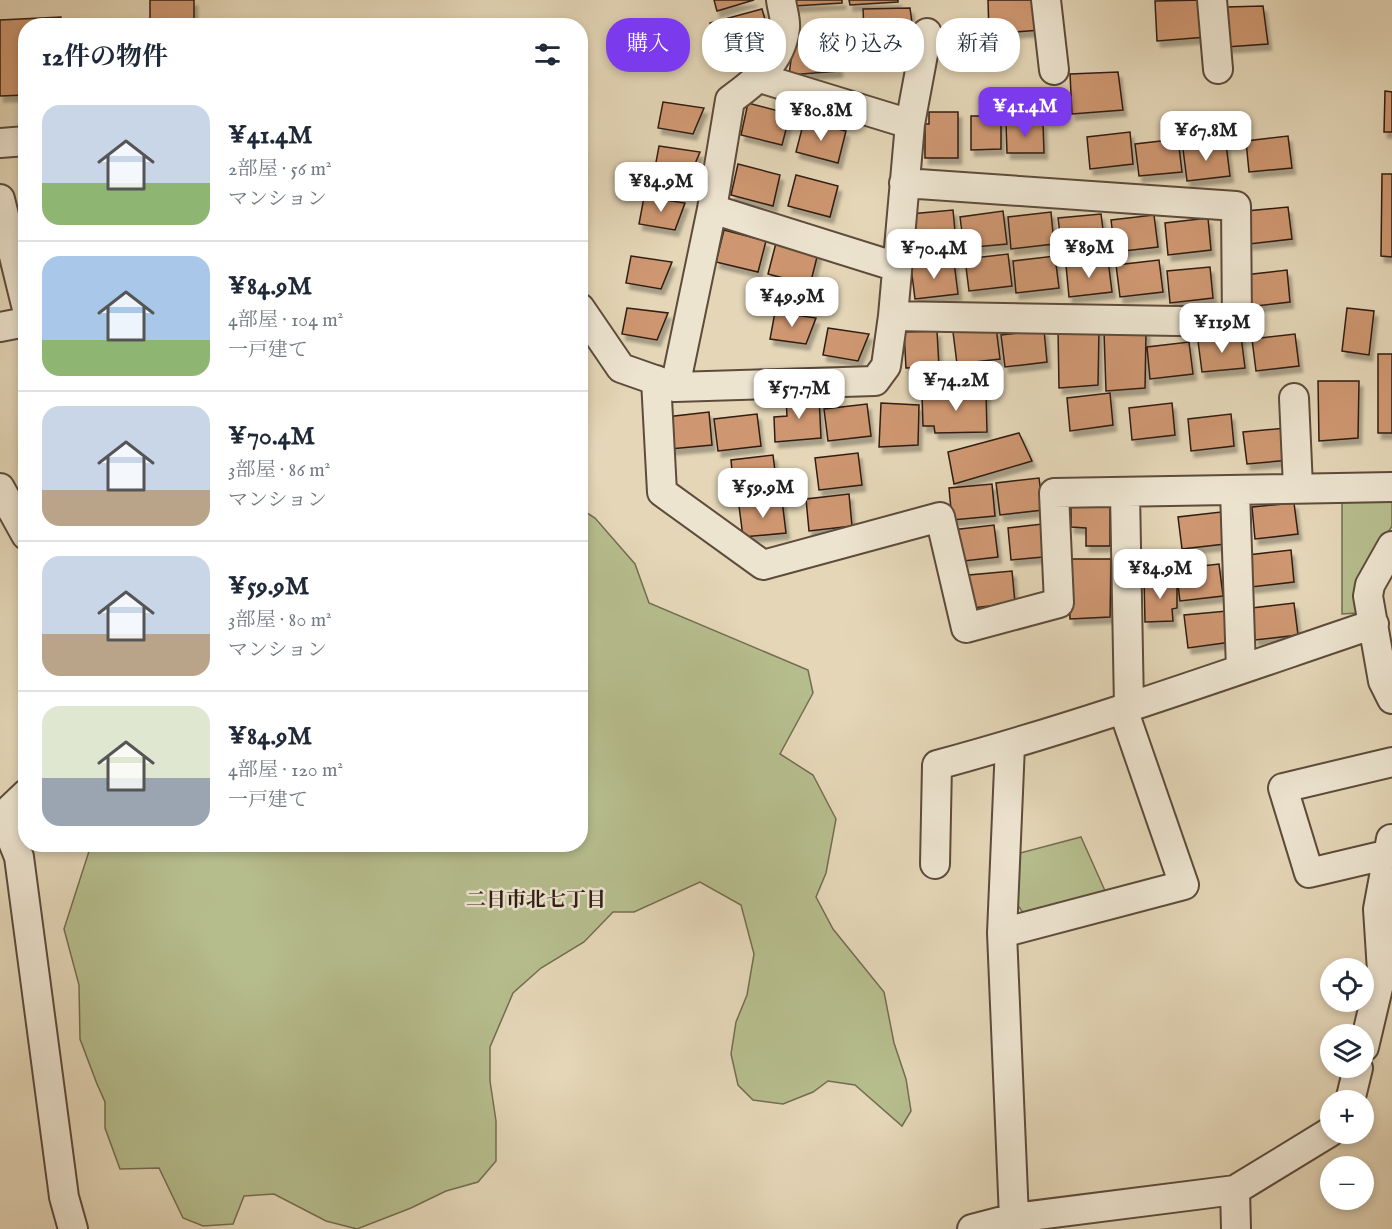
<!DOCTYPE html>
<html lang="ja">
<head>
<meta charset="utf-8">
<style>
	body { margin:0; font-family:"IM FELL English","Noto Serif JP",serif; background:#f6f6f7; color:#1f2937; height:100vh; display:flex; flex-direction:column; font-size:22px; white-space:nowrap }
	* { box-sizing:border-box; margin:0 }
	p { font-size:20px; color:#747a83 }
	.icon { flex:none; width:33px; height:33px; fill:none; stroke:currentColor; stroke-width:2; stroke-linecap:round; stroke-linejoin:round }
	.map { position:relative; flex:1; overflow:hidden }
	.drawer { position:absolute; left:18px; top:18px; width:570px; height:834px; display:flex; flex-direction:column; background:#fff; border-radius:24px; box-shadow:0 3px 9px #0003 }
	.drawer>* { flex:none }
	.top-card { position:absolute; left:606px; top:18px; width:570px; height:54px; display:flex; gap:12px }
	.fabs { position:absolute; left:1320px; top:958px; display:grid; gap:12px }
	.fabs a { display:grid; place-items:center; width:54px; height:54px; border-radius:50%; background:#fff; box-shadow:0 3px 9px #0003; font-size:30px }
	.price { position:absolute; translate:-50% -51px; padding:0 14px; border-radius:12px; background:#fff; color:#222; font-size:20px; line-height:39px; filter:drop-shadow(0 2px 3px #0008) }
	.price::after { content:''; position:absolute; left:50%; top:36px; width:18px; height:14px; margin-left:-9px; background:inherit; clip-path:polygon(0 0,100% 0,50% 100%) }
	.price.current { background:#7c3aed; color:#fff }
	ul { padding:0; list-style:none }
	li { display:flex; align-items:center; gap:18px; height:150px; padding:0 24px }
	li+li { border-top:2px solid #e0e1e3 }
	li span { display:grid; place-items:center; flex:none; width:168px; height:120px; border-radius:18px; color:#555 }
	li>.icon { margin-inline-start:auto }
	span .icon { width:72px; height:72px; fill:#fffc; stroke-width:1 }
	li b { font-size:26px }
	h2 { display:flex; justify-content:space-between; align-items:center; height:72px; padding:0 24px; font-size:26px }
	.chip { padding:0 21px; border-radius:24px; background:#fff; box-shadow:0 3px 9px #0003; font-size:21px; line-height:54px }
	.chip.current { background:#7c3aed; color:#fff }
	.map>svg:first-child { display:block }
</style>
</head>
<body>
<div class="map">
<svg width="1392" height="1229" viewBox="0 0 1392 1229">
	<defs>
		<filter id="shadow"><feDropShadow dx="3.5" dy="6" stdDeviation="1.5" flood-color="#0004"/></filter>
	</defs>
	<rect width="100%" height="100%" fill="#e4d6b7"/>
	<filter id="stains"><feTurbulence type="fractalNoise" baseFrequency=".00333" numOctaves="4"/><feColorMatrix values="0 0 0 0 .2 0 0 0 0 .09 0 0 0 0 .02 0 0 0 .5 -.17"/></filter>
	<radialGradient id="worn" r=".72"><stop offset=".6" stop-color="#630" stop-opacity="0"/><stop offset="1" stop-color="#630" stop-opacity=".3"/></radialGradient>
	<path fill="#b6bd8d" stroke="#736d50" stroke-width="1.5" d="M 1392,494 L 1392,526 L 1364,571 L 1357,613 L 1342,614 L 1342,495 Z
		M 581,509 L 595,518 L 635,564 L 649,603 L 808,670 L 813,693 L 780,754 L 813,775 L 836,819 L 826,873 L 816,897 L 833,929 L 884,992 L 894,1043 L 906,1079 L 911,1111 L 902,1126 L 855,1085 L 828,1081 L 813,1092 L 783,1104 L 753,1100 L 738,1085 L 731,1054 L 736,1022 L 747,995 L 754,954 L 741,905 L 700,882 L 634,912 L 613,912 L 584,942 L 541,968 L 513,993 L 490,1047 L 490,1081 L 496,1121 L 496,1161 L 478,1182 L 446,1191 L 411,1208 L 357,1229 L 326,1221 L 274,1194 L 244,1196 L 233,1224 L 203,1226 L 183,1218 L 159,1168 L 120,1169 L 105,1128 L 105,1102 L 97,1084 L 80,1039 L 79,985 L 64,929 L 91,845 L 580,844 Z
		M 1081,837 L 1106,893 L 1024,914 L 1014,900 L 1020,853 Z"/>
	<path fill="#ce9771" stroke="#301d12" stroke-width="1.5" filter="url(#shadow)" d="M 150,0 L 194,0 L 194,26 L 150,26 Z
		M 714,0 L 754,0 L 717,11 Z
		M 794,0 L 842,0 L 842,3 L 794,6 Z
		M 849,0 L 898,0 L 898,2 L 850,5 Z
		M 988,0 L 1036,0 L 1040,30 L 989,34 Z
		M 1203,0 L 1207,37 L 1157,41 L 1155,1 Z
		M 1263,6 L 1268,44 L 1226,47 L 1226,7 Z
		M 910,8 L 915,45 L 865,49 L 863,9 Z
		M 762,9 L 772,44 L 722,59 L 710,23 Z
		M 61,17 L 61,26 L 26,26 L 26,95 L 0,96 L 0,20 Z
		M 834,33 L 839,71 L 789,75 L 794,37 Z
		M 1118,72 L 1123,110 L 1072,114 L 1070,74 Z
		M 1385,91 L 1392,92 L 1392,132 L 1384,132 Z
		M 663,102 L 704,108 L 693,134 L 658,128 Z
		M 748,103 L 790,114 L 782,145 L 741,135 Z
		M 929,112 L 958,112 L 958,158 L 925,158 L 925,124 L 929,124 Z
		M 971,116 L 1001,116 L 1001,149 L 971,150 Z
		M 804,121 L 846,131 L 838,163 L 796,152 Z
		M 1006,123 L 1043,123 L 1044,153 L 1007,153 Z
		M 1130,132 L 1133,164 L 1090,169 L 1087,137 Z
		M 1288,136 L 1292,168 L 1249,172 L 1246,141 Z
		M 1178,139 L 1182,172 L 1139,176 L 1135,144 Z
		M 1226,144 L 1230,176 L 1187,181 L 1183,149 Z
		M 659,146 L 700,152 L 689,178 L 654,173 Z
		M 738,164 L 780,175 L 773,206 L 731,195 Z
		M 1382,174 L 1392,174 L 1392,257 L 1381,256 Z
		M 796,175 L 838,186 L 830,217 L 788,206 Z
		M 644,197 L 685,203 L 675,230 L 639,224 Z
		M 1288,207 L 1292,239 L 1249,244 L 1246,211 Z
		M 953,210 L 956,242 L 913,247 L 910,214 Z
		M 1003,211 L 1007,244 L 964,248 L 960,217 Z
		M 1051,212 L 1054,244 L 1011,249 L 1008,217 Z
		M 1101,214 L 1105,245 L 1062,250 L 1058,218 Z
		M 1154,215 L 1158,247 L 1115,252 L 1111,220 Z
		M 1208,218 L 1211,250 L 1168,255 L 1165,223 Z
		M 724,230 L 766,241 L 758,272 L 716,262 Z
		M 776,243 L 818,253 L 810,285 L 768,274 Z
		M 1008,254 L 1012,286 L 969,291 L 965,259 Z
		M 631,256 L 672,262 L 661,289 L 626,283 Z
		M 1055,256 L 1059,288 L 1016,293 L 1013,261 Z
		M 1108,260 L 1112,292 L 1069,297 L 1066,265 Z
		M 1159,260 L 1163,292 L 1120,297 L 1116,265 Z
		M 954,262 L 958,294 L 915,299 L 911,267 Z
		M 1210,267 L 1213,298 L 1170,303 L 1167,271 Z
		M 1287,270 L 1290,302 L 1248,307 L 1244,275 Z
		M 627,308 L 668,313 L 657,340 L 622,334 Z
		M 1347,308 L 1374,311 L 1369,355 L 1342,351 Z
		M 775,312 L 816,318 L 806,344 L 770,339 Z
		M 996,327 L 1000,359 L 957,364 L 953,332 Z
		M 828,328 L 869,334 L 858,361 L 823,355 Z
		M 1058,328 L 1099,328 L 1098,385 L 1059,388 Z
		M 1044,330 L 1047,362 L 1005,367 L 1001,335 Z
		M 937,331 L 939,367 L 906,368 L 904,332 Z
		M 1104,331 L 1146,331 L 1145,388 L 1106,391 Z
		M 1295,334 L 1299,366 L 1256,371 L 1252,339 Z
		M 1241,336 L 1245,368 L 1202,372 L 1198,341 Z
		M 1189,342 L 1193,374 L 1150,379 L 1147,347 Z
		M 1378,354 L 1392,354 L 1392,433 L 1378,433 Z
		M 1318,381 L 1359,381 L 1358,438 L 1319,441 Z
		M 986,392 L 987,432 L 935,433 L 934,426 L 923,426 L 922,394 Z
		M 1110,393 L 1113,425 L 1070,431 L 1067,398 Z
		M 819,397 L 821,438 L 775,442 L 774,417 L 787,416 L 786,398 Z
		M 881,403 L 919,405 L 918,445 L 879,447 Z
		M 1172,403 L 1175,435 L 1132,440 L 1129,408 Z
		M 867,404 L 871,436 L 828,441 L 824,409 Z
		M 709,412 L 712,445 L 670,449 L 666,417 Z
		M 757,414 L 761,446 L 718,451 L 714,419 Z
		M 1231,414 L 1234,446 L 1191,451 L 1188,419 Z
		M 1286,428 L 1290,460 L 1247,464 L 1243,432 Z
		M 1019,433 L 1032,461 L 954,484 L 948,452 Z
		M 858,453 L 862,485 L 819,490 L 815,458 Z
		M 773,455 L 777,487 L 734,492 L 731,460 Z
		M 1039,478 L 1043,510 L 1000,515 L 996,483 Z
		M 992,484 L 995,516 L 952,520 L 949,488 Z
		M 849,494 L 852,526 L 809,531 L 806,499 Z
		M 782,500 L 786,533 L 743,537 L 739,506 Z
		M 1294,503 L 1298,534 L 1255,539 L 1252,507 Z
		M 1071,506 L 1110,506 L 1110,546 L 1086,546 L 1086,528 L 1071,527 Z
		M 1221,512 L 1225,544 L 1182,549 L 1178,517 Z
		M 1051,523 L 1054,556 L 1011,560 L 1008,528 Z
		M 994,525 L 998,557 L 955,562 L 952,530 Z
		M 1291,550 L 1294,582 L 1251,587 L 1248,555 Z
		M 1069,559 L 1111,559 L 1110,617 L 1070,619 Z
		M 1219,564 L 1223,596 L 1180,601 L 1176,569 Z
		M 1012,571 L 1015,603 L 972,608 L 969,575 Z
		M 1170,578 L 1170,586 L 1177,586 L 1177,608 L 1172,609 L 1173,621 L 1145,622 L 1144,579 Z
		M 1294,603 L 1298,635 L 1255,640 L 1252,608 Z
		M 1227,611 L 1231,642 L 1188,648 L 1184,615 Z"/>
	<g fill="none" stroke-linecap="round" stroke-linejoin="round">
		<defs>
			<path id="street" d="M 1046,0 L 1054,70
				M 1212,0 L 1218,69
				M 760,78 L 910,124
				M 0,143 L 26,141
				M 0,199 L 26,305
				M 712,209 L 897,267
				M 580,308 L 621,368 L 675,387 L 875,381 L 886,366 L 893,316 L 1237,322 L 1236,206 L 904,183
				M 893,316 L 910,124 L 927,33
				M 0,327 L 26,322
				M 656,380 L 662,492 L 763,565 L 940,517 L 966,628 L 1059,603 L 1054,493 L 1392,487
				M 675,387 L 712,209 L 730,100 C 755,82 782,61 785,28 C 786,19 782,9 781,0
				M 1294,398 L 1298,487
				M 0,488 L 26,535
				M 1235,491 L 1241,669
				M 1125,493 L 1129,707
				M 1392,546 L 1370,585 L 1368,596 L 1383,681 L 1392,699
				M 1010,745 L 1002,933 L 1014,1218
				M 0,818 L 11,837 L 19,857 L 64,1197 L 73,1229
				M 0,819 L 26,794
				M 1389,854 L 1309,873 L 1283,788 L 1392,762
				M 935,864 L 937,765 C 1085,725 1229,673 1374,624
				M 1002,933 L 1184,885 L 1123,709
				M 1364,1047 L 1382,971 L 1378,909 L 1391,839
				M 1350,1101 L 1358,1068
				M 1235,1190 L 1236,1229
				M 972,1229 L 1014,1218 L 1235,1190 L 1330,1132"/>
		</defs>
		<use href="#street" stroke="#5d4b3b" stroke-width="32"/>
		<use href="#street" stroke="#ede4d0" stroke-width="28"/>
	</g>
	<g text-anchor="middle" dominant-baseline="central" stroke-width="5" stroke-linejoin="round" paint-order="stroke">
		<g font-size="20" font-weight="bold" fill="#301d12" stroke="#ede4d0">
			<text x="536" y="900">二日市北七丁目</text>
		</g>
	</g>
	<rect width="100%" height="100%" filter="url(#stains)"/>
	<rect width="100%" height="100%" fill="url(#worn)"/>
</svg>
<div class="fabs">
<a><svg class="icon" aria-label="locate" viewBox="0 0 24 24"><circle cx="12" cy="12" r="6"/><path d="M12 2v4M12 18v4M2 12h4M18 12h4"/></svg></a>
<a><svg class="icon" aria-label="layers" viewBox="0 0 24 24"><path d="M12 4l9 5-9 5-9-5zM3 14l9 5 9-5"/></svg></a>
<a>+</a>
<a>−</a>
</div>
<b class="price current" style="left:1025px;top:138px">¥41.4M</b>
<b class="price" style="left:821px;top:142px">¥80.8M</b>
<b class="price" style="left:1206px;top:162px">¥67.8M</b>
<b class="price" style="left:661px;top:213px">¥84.9M</b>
<b class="price" style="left:1089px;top:279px">¥89M</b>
<b class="price" style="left:934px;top:280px">¥70.4M</b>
<b class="price" style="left:792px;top:328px">¥49.9M</b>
<b class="price" style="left:1222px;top:354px">¥119M</b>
<b class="price" style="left:956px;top:412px">¥74.2M</b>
<b class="price" style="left:799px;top:420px">¥57.7M</b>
<b class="price" style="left:763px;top:519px">¥59.9M</b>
<b class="price" style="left:1160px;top:600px">¥84.9M</b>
<div class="top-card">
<a class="chip current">購入</a>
<a class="chip">賃貸</a>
<a class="chip">絞り込み</a>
<a class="chip">新着</a>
</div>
<section class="drawer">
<h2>12件の物件<svg class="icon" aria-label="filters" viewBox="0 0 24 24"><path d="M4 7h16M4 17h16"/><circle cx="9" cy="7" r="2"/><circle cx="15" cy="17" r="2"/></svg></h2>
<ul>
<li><span style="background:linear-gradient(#c9d6e8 65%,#8fb573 0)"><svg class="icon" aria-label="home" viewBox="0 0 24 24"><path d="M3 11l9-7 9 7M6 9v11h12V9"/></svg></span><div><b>¥41.4M</b><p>2部屋 · 56 m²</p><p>マンション</p></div></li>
<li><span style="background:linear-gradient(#a9c7e8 70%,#8fb573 0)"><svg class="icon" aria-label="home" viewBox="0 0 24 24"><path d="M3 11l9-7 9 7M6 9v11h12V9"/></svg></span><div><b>¥84.9M</b><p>4部屋 · 104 m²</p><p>一戸建て</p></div></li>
<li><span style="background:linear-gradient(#c9d6e8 70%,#b9a48a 0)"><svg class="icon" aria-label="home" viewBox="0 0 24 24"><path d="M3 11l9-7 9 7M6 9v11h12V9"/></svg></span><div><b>¥70.4M</b><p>3部屋 · 86 m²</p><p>マンション</p></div></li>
<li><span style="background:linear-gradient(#c9d6e8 65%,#b9a48a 0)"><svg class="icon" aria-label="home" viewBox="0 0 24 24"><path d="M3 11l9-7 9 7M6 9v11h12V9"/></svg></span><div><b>¥59.9M</b><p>3部屋 · 80 m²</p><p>マンション</p></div></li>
<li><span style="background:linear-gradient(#dfe7d0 60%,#9aa5b1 0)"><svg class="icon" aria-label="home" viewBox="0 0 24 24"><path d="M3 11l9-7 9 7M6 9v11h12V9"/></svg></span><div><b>¥84.9M</b><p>4部屋 · 120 m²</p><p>一戸建て</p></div></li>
</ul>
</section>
</div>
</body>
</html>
